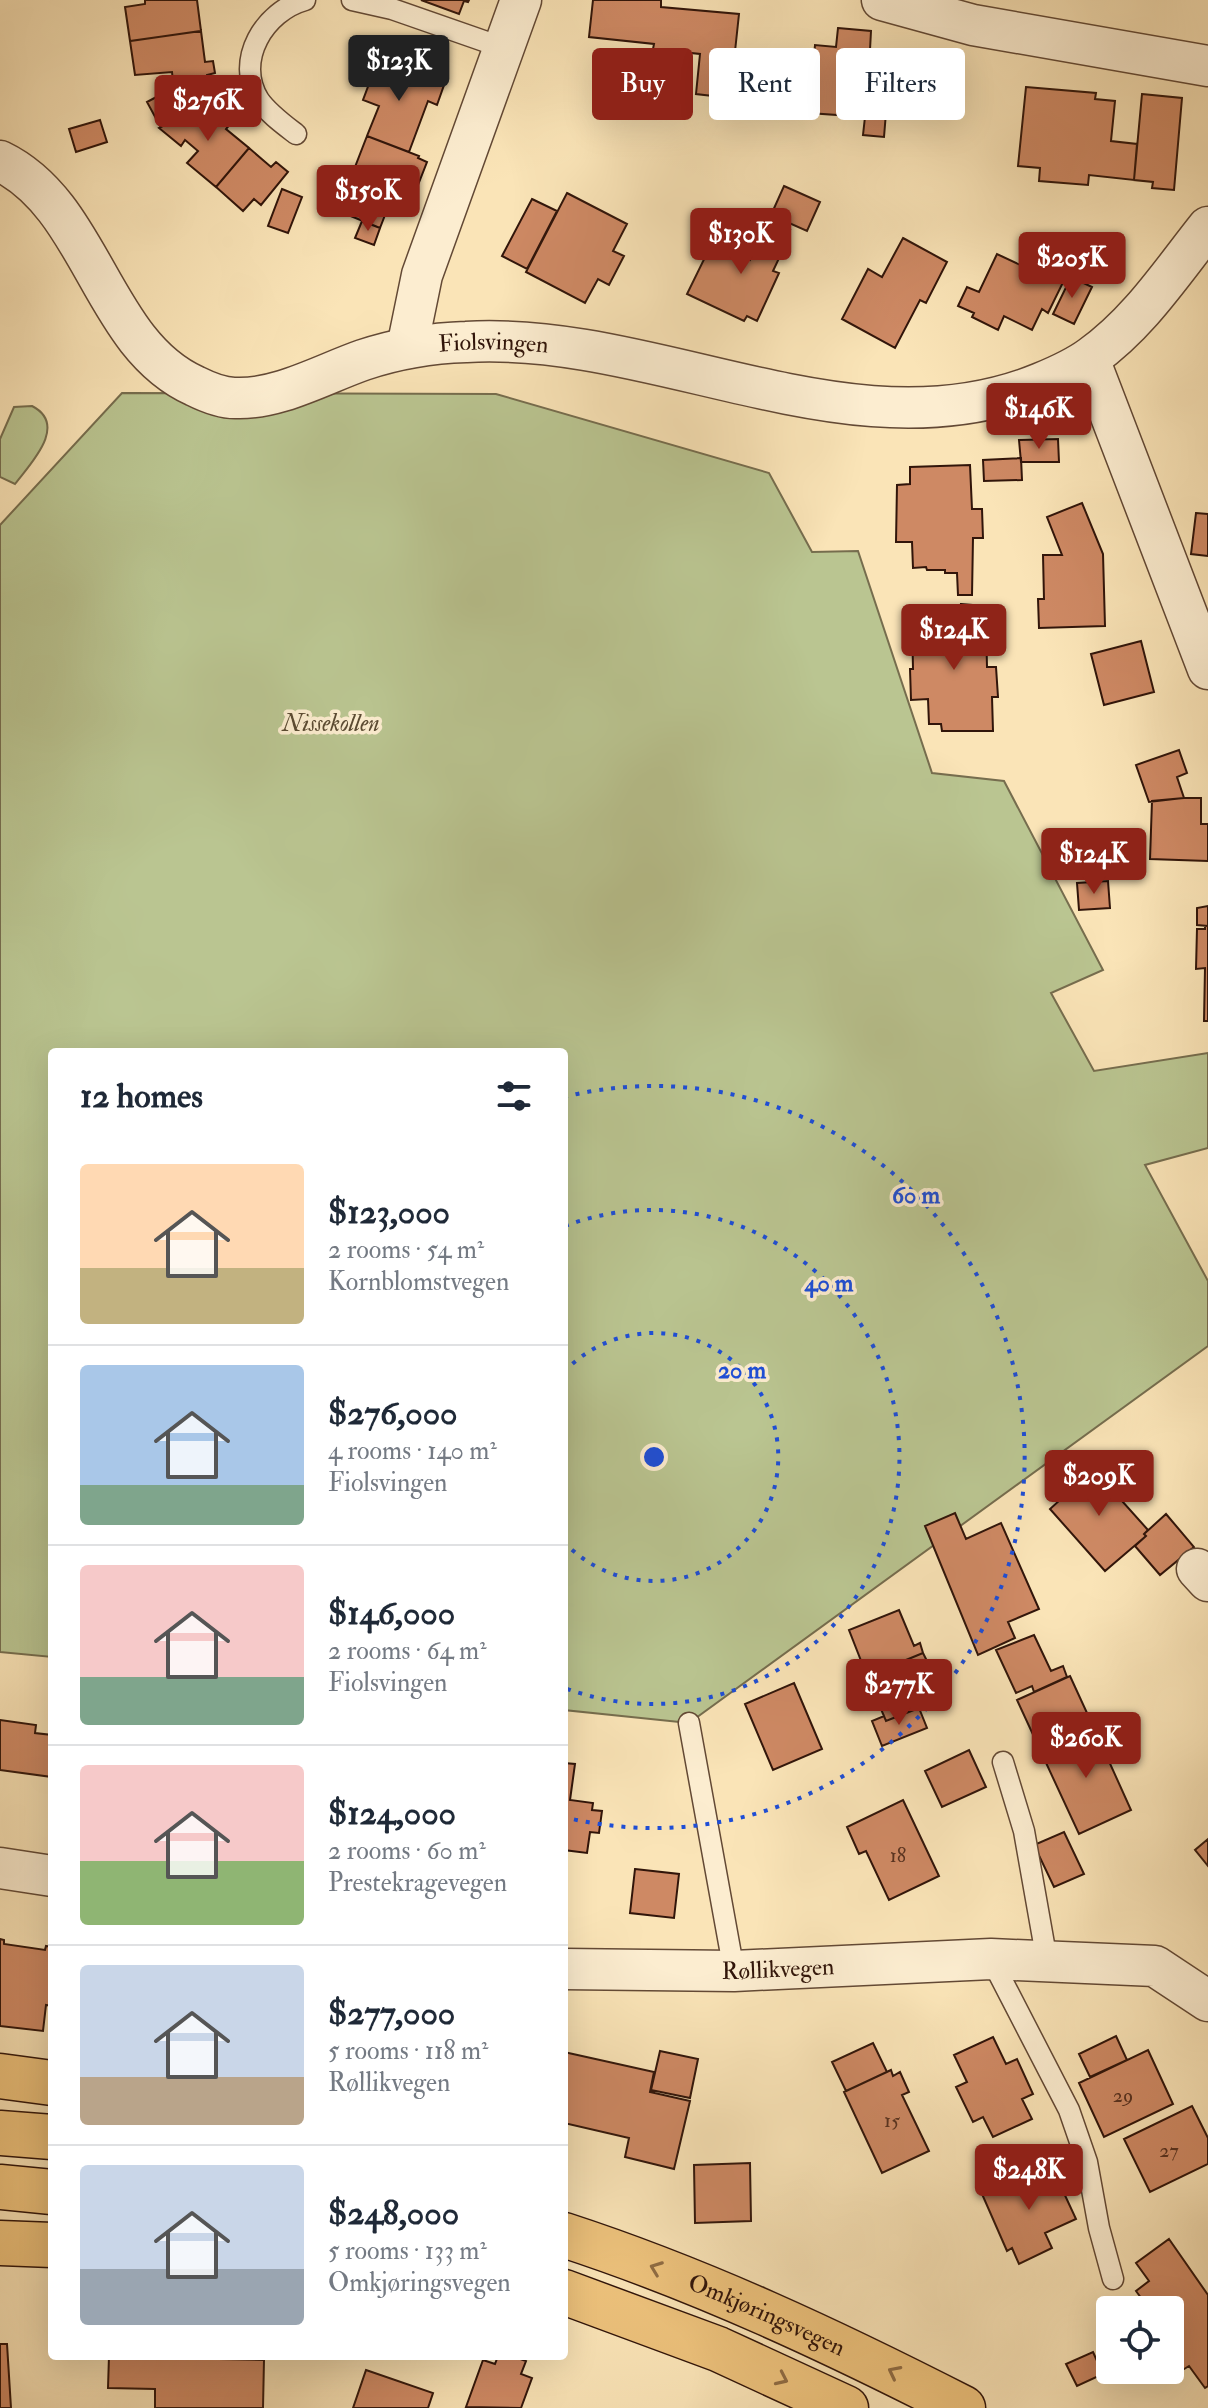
<!DOCTYPE html>
<html lang="en">
<head>
<meta charset="utf-8">
<style>
	body { margin:0; font-family:"IM FELL Double Pica",serif; background:#f6f6f7; color:#1f2937; height:100vh; display:flex; flex-direction:column; font-size:30px; white-space:nowrap }
	* { box-sizing:border-box; margin:0 }
	p { font-size:26px; color:#747a83 }
	.icon { flex:none; width:44px; height:44px; fill:none; stroke:currentColor; stroke-width:2; stroke-linecap:round; stroke-linejoin:round }
	.map { position:relative; flex:1; overflow:hidden }
	.side { position:absolute; left:48px; top:1048px; width:520px; height:1312px; display:flex; flex-direction:column; background:#fff; border-radius:8px; box-shadow:0 8px 32px #0002 }
	.side>* { flex:none }
	.hud { position:absolute; left:592px; top:48px; width:496px; height:72px; display:flex; gap:16px }
	.fabs { position:absolute; left:1096px; top:2296px; display:grid; gap:16px }
	.fabs a { display:grid; place-items:center; width:88px; height:88px; border-radius:8px; background:#fff; box-shadow:0 8px 32px #0002; font-size:40px }
	.price { position:absolute; translate:-50% -68px; padding:0 18px; border-radius:8px; background:#8f2418; color:#fff; font-size:26px; line-height:52px; filter:drop-shadow(0 2px 4px #0008) }
	.price::after { content:''; position:absolute; left:50%; top:48px; width:24px; height:18px; margin-left:-12px; background:inherit; clip-path:polygon(0 0,100% 0,50% 100%) }
	.price.on { background:#222; color:#fff }
	ul { padding:0; list-style:none }
	li { display:flex; align-items:center; gap:24px; height:200px; padding:0 32px }
	li+li { border-top:2px solid #e0e1e3 }
	li span { display:grid; place-items:center; flex:none; width:224px; height:160px; border-radius:8px; color:#555 }
	li>.icon { margin-inline-start:auto }
	span .icon { width:96px; height:96px; fill:#fffc; stroke-width:1 }
	li b { font-size:34px }
	h2 { display:flex; justify-content:space-between; align-items:center; height:96px; padding:0 32px; font-size:34px }
	.tag { padding:0 28px; border-radius:8px; background:#fff; box-shadow:0 8px 32px #0002; font-size:28px; line-height:72px }
	.tag.on { background:#8f2418; color:#fff }
	.map>svg:first-child { display:block }
</style>
</head>
<body>
<div class="map">
<svg width="1208" height="2408" viewBox="0 0 1208 2408">
	<rect width="100%" height="100%" fill="#fae4b7"/>
	<filter id="stains"><feTurbulence type="fractalNoise" baseFrequency=".0025" numOctaves="4"/><feColorMatrix values="0 0 0 0 .2 0 0 0 0 .09 0 0 0 0 .02 0 0 0 .5 -.17"/></filter>
	<radialGradient id="worn" r=".72"><stop offset=".6" stop-color="#630" stop-opacity="0"/><stop offset="1" stop-color="#630" stop-opacity=".3"/></radialGradient>
	<path fill="#bac591" stroke="#766d4e" stroke-width="2" d="M 122,393 L 496,394 L 769,473 L 812,552 L 858,551 L 932,773 L 1004,781 L 1103,970 L 1051,993 L 1094,1071 L 1208,1053 L 1208,1148 L 1145,1165 L 1208,1281 L 1208,1346 L 689,1723 L 564,1710 L 564,1052 L 52,1052 L 52,1657 L 0,1652 L 0,525 Z
		M 32,406 C 69,425 30,464 15,484 L 0,477 L 0,439 L 14,407 Z"/>
	<path fill="#ce8964" stroke="#31150a" stroke-width="2" d="M 145,0 L 197,0 L 201,31 L 130,41 L 125,7 L 145,4 Z
		M 421,0 L 469,0 L 468,2 L 464,1 L 459,14 Z
		M 593,0 L 661,0 L 661,7 L 739,14 L 730,98 L 696,94 L 700,54 L 653,49 L 654,44 L 589,37 Z
		M 838,28 L 871,31 L 870,50 L 891,52 L 884,137 L 863,135 L 865,117 L 809,113 L 815,45 L 836,47 Z
		M 201,31 L 205,62 L 213,61 L 215,73 L 207,75 L 207,77 L 173,82 L 172,72 L 135,75 L 130,41 Z
		M 892,49 L 922,52 L 918,98 L 888,96 Z
		M 378,60 L 403,70 L 406,62 L 418,66 L 415,74 L 444,85 L 437,105 L 428,101 L 409,152 L 367,136 L 379,106 L 363,100 Z
		M 188,80 L 201,104 L 160,126 L 147,102 Z
		M 1026,87 L 1096,93 L 1095,99 L 1115,101 L 1111,141 L 1137,144 L 1134,180 L 1089,175 L 1088,185 L 1039,181 L 1040,168 L 1018,166 Z
		M 1142,94 L 1182,98 L 1174,190 L 1152,188 L 1153,182 L 1134,180 Z
		M 200,106 L 213,118 L 219,112 L 231,123 L 226,129 L 249,148 L 216,187 L 187,163 L 198,151 L 185,140 L 181,146 L 159,128 Z
		M 100,120 L 107,142 L 76,152 L 69,129 Z
		M 367,136 L 419,156 L 418,158 L 427,162 L 418,185 L 409,181 L 407,188 L 397,184 L 380,228 L 338,211 Z
		M 249,148 L 271,167 L 276,162 L 288,172 L 261,205 L 254,199 L 243,211 L 216,187 Z
		M 784,186 L 820,202 L 807,231 L 771,215 Z
		M 282,189 L 302,197 L 288,233 L 268,226 Z
		M 567,193 L 627,224 L 613,251 L 624,256 L 609,285 L 598,279 L 585,303 L 526,272 Z
		M 532,199 L 557,211 L 527,269 L 502,256 Z
		M 362,221 L 380,228 L 374,245 L 355,238 Z
		M 769,221 L 790,230 L 786,237 L 788,239 L 773,271 L 779,273 L 757,321 L 747,316 L 744,321 L 687,294 L 713,241 L 750,260 Z
		M 903,238 L 947,262 L 926,303 L 920,300 L 895,348 L 842,319 L 868,269 L 882,277 Z
		M 1046,250 L 1073,262 L 1048,313 L 1042,309 L 1032,330 L 1004,316 L 998,330 L 972,317 L 974,313 L 958,306 L 967,287 L 979,292 L 997,254 L 1035,272 Z
		M 1071,277 L 1092,287 L 1074,324 L 1053,314 Z
		M 1058,439 L 1059,462 L 1021,462 L 1019,440 Z
		M 1021,458 L 1022,480 L 984,481 L 983,460 Z
		M 970,465 L 972,509 L 982,509 L 983,538 L 973,538 L 972,595 L 958,595 L 957,573 L 945,573 L 945,570 L 927,570 L 926,567 L 913,568 L 912,542 L 896,542 L 897,485 L 910,484 L 910,467 Z
		M 1082,503 L 1103,554 L 1105,626 L 1039,628 L 1038,599 L 1044,599 L 1043,555 L 1062,555 L 1047,517 Z
		M 1196,513 L 1208,514 L 1208,556 L 1191,554 Z
		M 961,604 L 972,605 L 973,622 L 986,622 L 987,667 L 996,667 L 998,697 L 992,697 L 993,731 L 942,731 L 941,724 L 929,724 L 928,699 L 911,700 L 910,669 L 913,669 L 912,620 L 962,618 Z
		M 1141,641 L 1154,692 L 1104,705 L 1091,654 Z
		M 1179,750 L 1187,773 L 1177,777 L 1184,798 L 1149,802 L 1136,765 Z
		M 1184,798 L 1201,798 L 1201,824 L 1208,824 L 1208,861 L 1150,859 L 1152,801 Z
		M 1108,881 L 1110,908 L 1079,910 L 1077,883 Z
		M 1208,906 L 1208,926 L 1197,925 L 1197,908 Z
		M 1205,926 L 1208,926 L 1208,1021 L 1204,1021 L 1205,968 L 1196,969 L 1197,929 L 1205,929 Z
		M 1088,1463 L 1148,1530 L 1144,1534 L 1146,1536 L 1105,1571 L 1050,1509 L 1071,1490 L 1065,1483 Z
		M 955,1513 L 966,1539 L 1001,1523 L 1039,1609 L 1008,1622 L 1015,1638 L 978,1655 L 925,1526 Z
		M 1166,1514 L 1194,1547 L 1160,1575 L 1135,1546 L 1146,1536 L 1144,1534 Z
		M 899,1610 L 914,1646 L 920,1643 L 923,1653 L 867,1676 L 849,1630 Z
		M 1034,1635 L 1051,1671 L 1063,1666 L 1067,1677 L 1034,1692 L 1032,1686 L 1016,1693 L 996,1650 Z
		M 923,1653 L 927,1661 L 921,1664 L 936,1701 L 886,1721 L 867,1676 Z
		M 1070,1676 L 1093,1726 L 1041,1752 L 1017,1700 Z
		M 794,1683 L 822,1749 L 773,1770 L 745,1704 Z
		M 919,1708 L 927,1728 L 882,1746 L 872,1721 L 884,1716 L 886,1721 Z
		M 0,1720 L 36,1725 L 35,1733 L 52,1735 L 52,1777 L 0,1770 Z
		M 1093,1726 L 1131,1810 L 1079,1834 L 1041,1752 Z
		M 969,1750 L 986,1787 L 942,1807 L 925,1771 Z
		M 564,1763 L 575,1764 L 570,1800 L 593,1803 L 592,1810 L 602,1811 L 599,1833 L 590,1832 L 587,1853 L 564,1850 Z
		M 903,1800 L 939,1876 L 889,1900 L 866,1851 L 859,1854 L 847,1827 Z
		M 1064,1832 L 1084,1874 L 1054,1887 L 1034,1845 Z
		M 1208,1839 L 1208,1866 L 1195,1850 Z
		M 635,1869 L 679,1874 L 674,1918 L 630,1913 Z
		M 0,1939 L 4,1940 L 4,1944 L 45,1950 L 46,1946 L 52,1947 L 52,2006 L 46,2005 L 43,2031 L 0,2026 Z
		M 1116,2036 L 1127,2060 L 1090,2077 L 1079,2054 Z
		M 993,2037 L 1006,2064 L 1017,2059 L 1033,2094 L 1022,2099 L 1032,2119 L 993,2137 L 983,2117 L 973,2122 L 956,2087 L 967,2082 L 954,2055 Z
		M 873,2043 L 887,2072 L 846,2091 L 832,2062 Z
		M 1148,2050 L 1173,2104 L 1104,2137 L 1079,2083 Z
		M 660,2051 L 698,2059 L 690,2098 L 651,2090 Z
		M 564,2052 L 654,2072 L 650,2092 L 690,2101 L 674,2169 L 625,2157 L 629,2138 L 564,2123 Z
		M 891,2070 L 893,2076 L 900,2072 L 909,2092 L 902,2095 L 929,2151 L 882,2173 L 844,2092 Z
		M 1192,2106 L 1208,2138 L 1208,2164 L 1150,2192 L 1124,2139 Z
		M 750,2163 L 751,2221 L 695,2223 L 694,2165 Z
		M 1050,2163 L 1076,2219 L 1045,2233 L 1052,2248 L 1019,2264 L 1012,2248 L 1007,2251 L 982,2194 Z
		M 1169,2239 L 1208,2295 L 1208,2386 L 1205,2388 L 1189,2366 L 1181,2371 L 1170,2355 L 1170,2347 L 1174,2344 L 1170,2338 L 1170,2310 L 1150,2310 L 1136,2291 L 1149,2281 L 1136,2263 Z
		M 0,2344 L 7,2344 L 11,2408 L 0,2408 Z
		M 1093,2352 L 1103,2374 L 1077,2386 L 1066,2364 Z
		M 109,2356 L 220,2356 L 220,2359 L 264,2360 L 263,2408 L 155,2408 L 155,2389 L 108,2388 Z
		M 498,2356 L 512,2356 L 526,2361 L 521,2374 L 532,2378 L 521,2408 L 466,2407 L 483,2360 L 495,2364 Z
		M 366,2370 L 433,2393 L 428,2408 L 353,2408 Z"/>
	<g fill="none" stroke-linecap="round" stroke-linejoin="round">
		<defs>
			<path id="service" d="M 352,0 L 392,9 L 504,48
				M 296,134 C 283,124 268,113 259,100 C 234,60 265,11 305,0
				M 689,1723 L 734,1971
				M 1003,1762 L 1024,1831 L 1047,1961
				M 991,1959 L 1069,2110 L 1087,2162 L 1099,2228 L 1113,2279"/>
			<g id="minor">
				<path d="M 882,0 L 973,25 L 1208,66"/>
				<path id="s1" d="M 0,161 C 93,206 101,344 195,386 C 207,392 222,398 235,398 C 278,400 323,374 363,360 C 396,349 431,343 466,342 C 659,331 854,460 1041,383 C 1058,376 1076,368 1091,357 C 1139,323 1172,272 1208,227"/>
				<path d="M 407,348 L 422,275 L 521,0"/>
				<path d="M 1089,359 L 1208,669"/>
				<path d="M 1197,1569 L 1208,1581"/>
				<path d="M 0,1868 L 52,1876"/>
				<path id="s2" d="M 564,1969 L 734,1971 L 991,1959 L 1155,1966 L 1208,2001"/>
			</g>
			<g id="trunk">
				<path d="M 0,2076 L 52,2083"/>
				<path d="M 0,2133 L 52,2137"/>
				<path d="M 0,2187 L 52,2192"/>
				<path id="s3" d="M 564,2235 C 702,2280 834,2342 963,2408"/>
				<path d="M 0,2243 L 52,2245"/>
				<path d="M 564,2292 L 718,2349 L 846,2408"/>
			</g>
		</defs>
		<use href="#service" stroke="#634935" stroke-width="23"/>
		<use href="#minor" stroke="#634935" stroke-width="43"/>
		<use href="#trunk" stroke="#31150a" stroke-width="47"/>
		<use href="#service" stroke="#fcedd0" stroke-width="20"/>
		<use href="#minor" stroke="#fcedd0" stroke-width="40"/>
		<use href="#trunk" stroke="#edc27c" stroke-width="44"/>
	</g>
	<defs><path id="oneway-chevron" d="M-2-3.5L2.5 0L-2 3.5" fill="none" stroke-width="1.6" stroke-linecap="round" stroke-linejoin="round" transform="scale(2)"/></defs>
	<g stroke="#8f6c43">
		<use href="#oneway-chevron" transform="translate(656 2268) rotate(-159)"/>
		<use href="#oneway-chevron" transform="translate(894 2372) rotate(-153)"/>
		<use href="#oneway-chevron" transform="translate(782 2379) rotate(25)"/>
	</g>
	<g fill="none" stroke="#1d4ed8" stroke-width="4" stroke-dasharray="4 8">
		<path d="M564 1372A124 124 0 1 1 564 1542"/>
		<path d="M565 1226A247 247 0 1 1 565 1688"/>
		<path d="M564 1097A371 371 0 1 1 564 1817"/>
	</g>
	<g text-anchor="middle" dominant-baseline="central" stroke-width="7" stroke-linejoin="round" paint-order="stroke">
		<g font-size="20" fill="#583220">
			<text x="898" y="1855">18</text>
			<text x="1123" y="2095">29</text>
			<text x="892" y="2120">15</text>
			<text x="1169" y="2150">27</text>
		</g>
		<g font-size="24" fill="#31150a" stroke="#fcedd0">
			<text stroke="none"><textPath href="#s1" startOffset="612">Fiolsvingen</textPath></text>
			<text stroke="none"><textPath href="#s2" startOffset="214">Røllikvegen</textPath></text>
			<text stroke="none"><textPath href="#s3" startOffset="218">Omkjøringsvegen</textPath></text>
		</g>
		<g font-size="24" font-style="italic" fill="#5a4a32" stroke="#fcedd0">
			<text x="331" y="723">Nissekollen</text>
		</g>
	</g>
	<circle cx="654" cy="1457" r="12" fill="#1d4ed8" stroke="#fcedd0" stroke-width="4"/>
	<g font-size="24" text-anchor="middle" font-weight="bold" fill="#1d4ed8" stroke="#fcedd0" stroke-width="7" stroke-linejoin="round" paint-order="stroke">
		<text x="916" y="1203">60 m</text>
		<text x="829" y="1291">40 m</text>
		<text x="742" y="1378">20 m</text>
	</g>
	<rect width="100%" height="100%" filter="url(#stains)"/>
	<rect width="100%" height="100%" fill="url(#worn)"/>
</svg>
<div class="fabs">
<a><svg class="icon" aria-label="locate" viewBox="0 0 24 24"><circle cx="12" cy="12" r="6"/><path d="M12 2v4M12 18v4M2 12h4M18 12h4"/></svg></a>
</div>
<b class="price on" style="left:399px;top:103px">$123K</b>
<b class="price" style="left:208px;top:143px">$276K</b>
<b class="price" style="left:368px;top:233px">$150K</b>
<b class="price" style="left:741px;top:276px">$130K</b>
<b class="price" style="left:1072px;top:300px">$205K</b>
<b class="price" style="left:1039px;top:451px">$146K</b>
<b class="price" style="left:954px;top:672px">$124K</b>
<b class="price" style="left:1094px;top:896px">$124K</b>
<b class="price" style="left:1099px;top:1518px">$209K</b>
<b class="price" style="left:899px;top:1727px">$277K</b>
<b class="price" style="left:1086px;top:1780px">$260K</b>
<b class="price" style="left:1029px;top:2212px">$248K</b>
<div class="hud">
<a class="tag on">Buy</a>
<a class="tag">Rent</a>
<a class="tag">Filters</a>
</div>
<section class="side">
<h2>12 homes<svg class="icon" aria-label="filters" viewBox="0 0 24 24"><path d="M4 7h16M4 17h16"/><circle cx="9" cy="7" r="2"/><circle cx="15" cy="17" r="2"/></svg></h2>
<ul>
<li><span style="background:linear-gradient(#ffd9b3 65%,#c2b280 0)"><svg class="icon" aria-label="home" viewBox="0 0 24 24"><path d="M3 11l9-7 9 7M6 9v11h12V9"/></svg></span><div><b>$123,000</b><p>2 rooms · 54 m²</p><p>Kornblomstvegen</p></div></li>
<li><span style="background:linear-gradient(#a9c7e8 75%,#7fa58c 0)"><svg class="icon" aria-label="home" viewBox="0 0 24 24"><path d="M3 11l9-7 9 7M6 9v11h12V9"/></svg></span><div><b>$276,000</b><p>4 rooms · 140 m²</p><p>Fiolsvingen</p></div></li>
<li><span style="background:linear-gradient(#f6c9c9 70%,#7fa58c 0)"><svg class="icon" aria-label="home" viewBox="0 0 24 24"><path d="M3 11l9-7 9 7M6 9v11h12V9"/></svg></span><div><b>$146,000</b><p>2 rooms · 64 m²</p><p>Fiolsvingen</p></div></li>
<li><span style="background:linear-gradient(#f6c9c9 60%,#8fb573 0)"><svg class="icon" aria-label="home" viewBox="0 0 24 24"><path d="M3 11l9-7 9 7M6 9v11h12V9"/></svg></span><div><b>$124,000</b><p>2 rooms · 60 m²</p><p>Prestekragevegen</p></div></li>
<li><span style="background:linear-gradient(#c9d6e8 70%,#b9a48a 0)"><svg class="icon" aria-label="home" viewBox="0 0 24 24"><path d="M3 11l9-7 9 7M6 9v11h12V9"/></svg></span><div><b>$277,000</b><p>5 rooms · 118 m²</p><p>Røllikvegen</p></div></li>
<li><span style="background:linear-gradient(#c9d6e8 65%,#9aa5b1 0)"><svg class="icon" aria-label="home" viewBox="0 0 24 24"><path d="M3 11l9-7 9 7M6 9v11h12V9"/></svg></span><div><b>$248,000</b><p>5 rooms · 133 m²</p><p>Omkjøringsvegen</p></div></li>
</ul>
</section>
</div>
</body>
</html>
